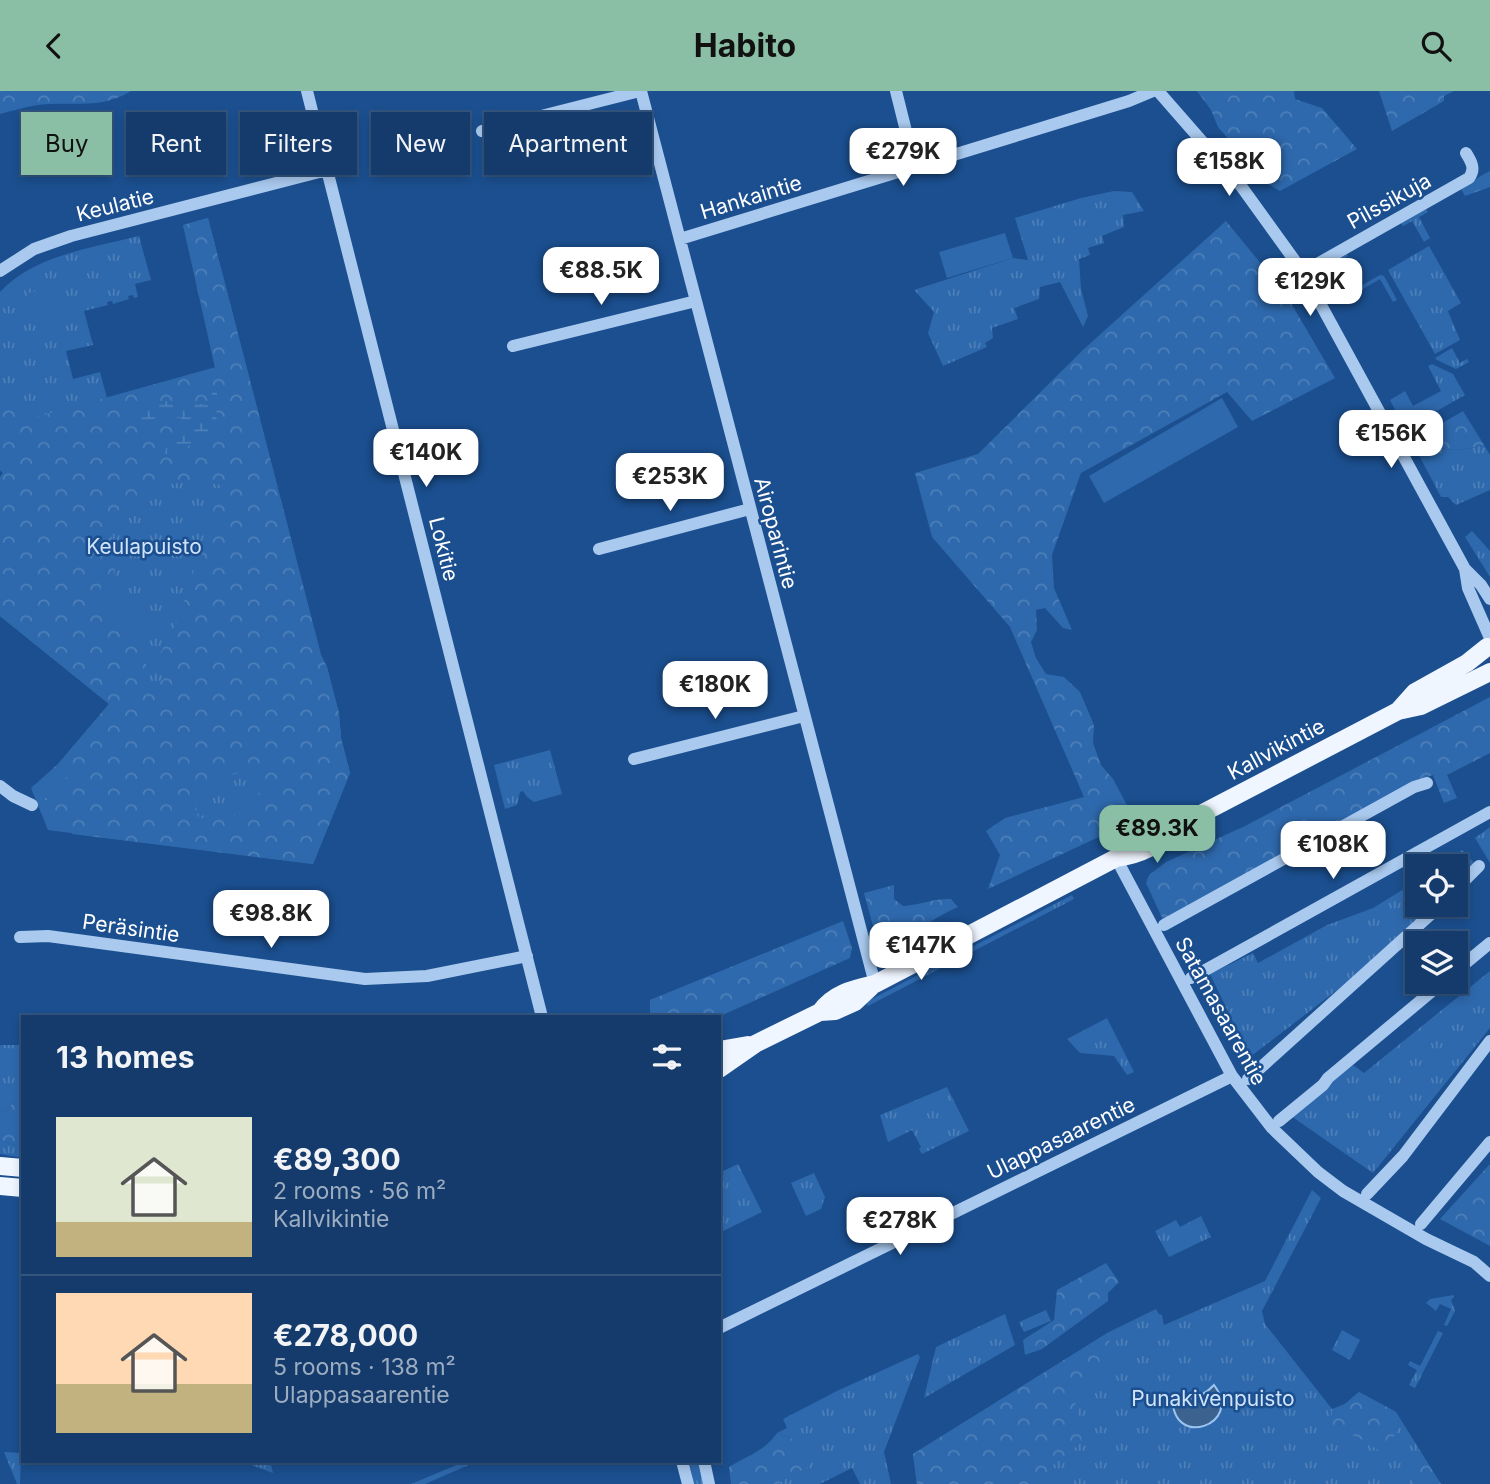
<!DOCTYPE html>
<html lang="en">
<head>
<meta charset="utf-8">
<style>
	body { margin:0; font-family:Inter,sans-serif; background:#214673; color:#f1f3f6; height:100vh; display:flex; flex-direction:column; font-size:26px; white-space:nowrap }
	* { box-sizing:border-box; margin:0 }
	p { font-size:23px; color:#9dadc1 }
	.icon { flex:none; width:38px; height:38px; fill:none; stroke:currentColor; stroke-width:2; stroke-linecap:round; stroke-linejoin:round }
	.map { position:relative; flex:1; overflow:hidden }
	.drawer { position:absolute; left:21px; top:924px; width:700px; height:448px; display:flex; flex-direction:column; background:#143b6b; border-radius:0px; box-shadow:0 4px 10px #0003,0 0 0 2px #33557e }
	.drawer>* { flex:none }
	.hud { position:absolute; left:21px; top:21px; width:700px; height:63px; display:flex; gap:14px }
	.fabs { position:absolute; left:1405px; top:763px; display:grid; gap:14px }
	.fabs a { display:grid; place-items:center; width:63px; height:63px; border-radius:0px; background:#143b6b; box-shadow:0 4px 10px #0003,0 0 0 2px #33557e; font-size:35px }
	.price { position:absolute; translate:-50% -60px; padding:0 16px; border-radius:14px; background:#fff; color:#222; font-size:23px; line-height:46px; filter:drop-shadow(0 2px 4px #0008) }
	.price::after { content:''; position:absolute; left:50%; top:42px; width:21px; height:16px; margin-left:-10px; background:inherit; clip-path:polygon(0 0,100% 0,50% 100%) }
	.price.active { background:#8abfa5; color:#111 }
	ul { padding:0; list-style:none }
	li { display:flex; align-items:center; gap:21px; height:175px; padding:0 35px }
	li+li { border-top:2px solid #33557e }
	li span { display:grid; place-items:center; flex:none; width:196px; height:140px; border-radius:0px; color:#555 }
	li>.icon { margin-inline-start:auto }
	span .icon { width:84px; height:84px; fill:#fffc; stroke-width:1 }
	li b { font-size:30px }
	h2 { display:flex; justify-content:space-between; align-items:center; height:84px; padding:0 35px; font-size:30px }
	.chip { padding:0 24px; border-radius:0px; background:#143b6b; box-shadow:0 4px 10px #0003,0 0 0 2px #33557e; font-size:24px; line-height:63px }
	.chip.active { background:#8abfa5; color:#111 }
	header { display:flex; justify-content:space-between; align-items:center; height:91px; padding:0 35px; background:#8abfa5; color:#111; font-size:32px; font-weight:700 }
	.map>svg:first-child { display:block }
</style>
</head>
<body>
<header><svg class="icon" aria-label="back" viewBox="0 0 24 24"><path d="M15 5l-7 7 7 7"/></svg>Habito<svg class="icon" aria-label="search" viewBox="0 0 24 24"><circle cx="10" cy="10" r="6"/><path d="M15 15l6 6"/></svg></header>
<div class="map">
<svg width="1490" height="1393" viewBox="0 0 1490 1393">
	<defs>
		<pattern id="grass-tufts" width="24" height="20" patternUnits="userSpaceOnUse" patternTransform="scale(1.75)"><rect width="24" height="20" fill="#2e69ad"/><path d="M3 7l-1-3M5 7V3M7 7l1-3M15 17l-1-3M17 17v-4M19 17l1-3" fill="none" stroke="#4d80b9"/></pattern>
		<pattern id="forest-crowns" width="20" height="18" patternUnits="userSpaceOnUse" patternTransform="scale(1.75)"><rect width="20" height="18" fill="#2e69ad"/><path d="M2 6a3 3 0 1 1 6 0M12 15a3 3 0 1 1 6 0" fill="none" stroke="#4d80b9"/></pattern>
		<pattern id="wetland-marsh" width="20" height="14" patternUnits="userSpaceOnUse" patternTransform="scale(1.75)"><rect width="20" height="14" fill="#2e69ad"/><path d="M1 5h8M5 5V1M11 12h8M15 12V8" fill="none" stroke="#4d80b9"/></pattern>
	</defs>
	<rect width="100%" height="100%" fill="#1b4f8f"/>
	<path fill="url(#grass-tufts)" d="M 1114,100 L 1132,101 L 1144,120 L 1123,124 L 1124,136 L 1102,145 L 1104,152 L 1088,157 L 1090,164 L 1079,168 L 1081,198 L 1088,225 L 1083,236 L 1060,191 L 1040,196 L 1039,208 L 1014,217 L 1018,228 L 992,237 L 993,247 L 985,252 L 987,256 L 943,275 L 928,242 L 934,221 L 914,199 L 1013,167 L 1028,169 L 1015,127 L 1081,107 Z
		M 1426,118 L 1428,121 L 1419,126 L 1430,147 L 1424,151 L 1412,130 L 1403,135 L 1401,132 Z
		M 208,127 L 321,564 L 327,576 L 339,622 L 341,647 L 350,682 L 313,773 L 48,739 L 31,697 L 58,673 L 109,613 L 0,525 L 0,386 L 3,382 L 0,379 L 0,201 C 34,164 92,157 139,145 L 151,189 L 135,193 L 138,206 L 134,207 L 133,204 L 128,205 L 129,208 L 113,213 L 112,210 L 107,211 L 108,214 L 84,220 L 93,254 L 66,260 L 73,288 L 100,281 L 107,307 L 215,277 L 183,134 Z
		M 1429,155 L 1461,212 L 1448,220 L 1460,249 L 1435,263 L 1388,179 Z
		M 1347,162 L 1348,165 L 1337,172 L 1349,194 L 1332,204 L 1319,178 Z
		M 1380,184 L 1384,185 L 1397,209 L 1393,211 L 1380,188 L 1337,213 L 1335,210 Z
		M 1452,257 L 1460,272 L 1467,268 L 1469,271 L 1456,278 L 1437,269 L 1435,267 Z
		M 1432,273 L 1453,283 L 1465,304 L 1405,338 L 1390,309 L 1405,300 L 1413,315 L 1441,300 L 1428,275 Z
		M 1415,348 C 1443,360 1453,362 1484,354 L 1490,364 L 1490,399 L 1456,414 L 1448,406 L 1441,406 L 1412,351 Z
		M 1472,440 L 1490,460 L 1490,486 L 1465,446 Z
		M 550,659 L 562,703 L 534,711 L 527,706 L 523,700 L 520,701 L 517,714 L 505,718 L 494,674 Z
		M 1490,736 L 1490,772 L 1475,747 Z
		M 1462,759 L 1476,774 L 1456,792 L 1456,775 L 1439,775 Z
		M 1417,790 L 1418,814 L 1432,814 L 1349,890 L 1250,966 L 1210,883 L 1253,862 L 1258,872 L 1327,834 L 1373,817 Z
		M 1072,804 L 1074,808 L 868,915 L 866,911 Z
		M 1490,880 L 1490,937 L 1373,1082 L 1291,1025 L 1353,974 L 1364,982 Z
		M 1107,927 L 1134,981 L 1127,984 L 1114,965 L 1080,962 L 1067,948 Z
		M 0,954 L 20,954 L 23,956 L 23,1007 L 14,1011 L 6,1019 L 0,1020 Z
		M 947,996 L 969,1040 L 922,1063 L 919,1058 L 921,1056 L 912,1039 L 888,1051 L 880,1024 Z
		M 0,1049 L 23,1057 L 23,1067 L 0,1063 Z
		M 738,1073 L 762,1121 L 723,1140 L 719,1131 L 719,1082 Z
		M 814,1082 L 825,1106 L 821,1118 L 806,1125 L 791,1092 Z
		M 1312,1099 L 1321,1107 L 1262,1220 L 1265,1233 L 1332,1318 L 1345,1313 L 1359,1301 L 1396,1321 L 1441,1393 L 917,1393 L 913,1363 L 1109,1241 L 1156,1218 L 1159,1223 L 1162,1224 L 1164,1234 L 1265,1190 Z
		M 1201,1125 L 1211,1146 L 1169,1166 L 1155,1140 L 1176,1129 L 1180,1136 Z
		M 1454,1204 L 1454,1206 L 1451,1209 L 1455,1220 L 1447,1235 L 1444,1234 L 1451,1218 L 1440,1213 L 1436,1220 L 1426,1212 L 1430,1208 Z
		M 1046,1219 L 1051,1230 L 1024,1241 L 1019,1231 Z
		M 1005,1223 L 1015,1254 L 924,1307 L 936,1256 Z
		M 1342,1239 L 1360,1249 L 1350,1269 L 1332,1259 Z
		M 1438,1240 L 1443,1242 L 1415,1297 L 1409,1294 L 1417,1279 L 1408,1274 L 1410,1270 L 1420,1275 Z
		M 918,1263 L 920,1266 L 884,1361 L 891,1393 L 860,1393 L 852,1377 L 820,1393 L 779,1393 L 786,1387 L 798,1350 L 777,1342 L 787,1337 L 783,1328 L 837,1300 Z
		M 4,1361 L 21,1362 L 20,1393 L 17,1393 Z
		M 227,1370 L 270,1370 L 273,1382 L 251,1374 Z
		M 466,1370 L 478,1370 L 425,1393 L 411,1393 Z
		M 689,1370 L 698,1370 L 703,1393 L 694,1393 Z"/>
	<path fill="url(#forest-crowns)" fill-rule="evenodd" d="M 0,0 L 131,0 C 101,19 71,10 38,14 C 25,16 12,20 0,23 Z
		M 1197,0 L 1294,0 L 1295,8 L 1322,17 L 1357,58 L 1280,100 L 1265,91 L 1218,36 L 1211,19 Z
		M 1379,0 L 1454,0 L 1444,5 L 1444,10 L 1392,40 Z
		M 1490,80 L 1490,96 L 1465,105 L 1461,98 C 1472,92 1479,85 1490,80 Z
		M 208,127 L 321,564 L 327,576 L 339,622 L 341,647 L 350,682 L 313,773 L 72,743 L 63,728 L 40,716 L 69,684 L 58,673 L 109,613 L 0,525 L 0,386 L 3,382 L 0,379 L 0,304 L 29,328 L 216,276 L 183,134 ZM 212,309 L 215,325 L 216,348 L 196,349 L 180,361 L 183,343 L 181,327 L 160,325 L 193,311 L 212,314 ZM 189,389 L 221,394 L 179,526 L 159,565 L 163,588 L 162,590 L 139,592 L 144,577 L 147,575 L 137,557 L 104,525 L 101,514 L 101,494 L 115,487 C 109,458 110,433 125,406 L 137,409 L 147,400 L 169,395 L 169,393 L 189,391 ZM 243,681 C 253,683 260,688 262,698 L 258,703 L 246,707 C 245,713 244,720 239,723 C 230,728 207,730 198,726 C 188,699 222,684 243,681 Z
		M 1226,130 L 1285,202 L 1335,287 L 1252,330 L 1227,301 L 1081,382 L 1052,464 L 1054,497 L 1072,539 L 1063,537 L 1045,517 L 1036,519 L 1037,539 L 1031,551 L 1036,567 L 1046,583 L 1064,586 L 1080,601 L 1094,634 L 1093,652 L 1101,674 L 1113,688 L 1135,729 L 988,798 L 1000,764 L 986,740 L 1005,727 L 1084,706 L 1010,536 L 932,446 L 915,382 L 978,363 L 1084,258 Z
		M 1463,320 L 1484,354 C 1453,362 1443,360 1415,348 Z
		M 1490,606 L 1490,662 L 1447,684 L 1457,707 L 1444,712 L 1433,684 L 1419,689 L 1164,831 L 1146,792 L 1149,784 L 1166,771 L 1245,735 Z
		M 894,794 L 894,808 L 903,815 C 920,814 934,807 951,808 L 958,816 C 932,827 910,847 883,854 L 875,842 L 864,802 Z
		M 843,830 L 852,857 L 850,867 L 718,926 L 650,926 L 650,909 Z
		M 23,1007 L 23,1057 L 0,1049 L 0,1020 L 6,1019 L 14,1011 Z
		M 1489,1074 L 1490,1074 L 1490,1155 L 1440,1128 Z
		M 1106,1172 L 1119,1191 L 1108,1202 L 1108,1210 L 1042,1258 L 1025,1264 L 1023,1249 L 1054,1229 L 1057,1199 Z
		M 1109,1241 L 1110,1267 L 1074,1304 L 1082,1351 L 1047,1379 L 1051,1393 L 917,1393 L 913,1363 Z
		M 1359,1301 L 1396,1321 L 1400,1328 L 1388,1363 C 1361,1353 1362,1339 1329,1345 L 1332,1319 L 1345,1313 Z
		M 777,1342 L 798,1350 L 810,1375 L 786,1387 L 779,1393 L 731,1393 L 729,1376 C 747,1365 765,1360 777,1342 Z
		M 1424,1367 L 1441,1393 L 1414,1393 L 1415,1381 Z"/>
	<path fill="url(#wetland-marsh)" d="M 217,300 L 216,348 L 196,349 L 180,361 L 165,363 L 167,352 L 183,343 L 181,327 L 160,325 L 141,335 L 128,329 L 132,319 L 167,310 L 211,314 L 209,303 Z"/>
	<path fill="#2e69ad" d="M 1005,142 L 1013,167 L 947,187 L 939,161 Z
		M 53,196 L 61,228 L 37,235 L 28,202 Z
		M 1222,307 L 1238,336 L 1104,412 L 1089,385 Z
		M 115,501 C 132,509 150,499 153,530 L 146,542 C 123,547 119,529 105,516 L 105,504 Z"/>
	<path fill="#3c6290" stroke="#9cc4f0" stroke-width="2" d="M 1214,1294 C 1245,1334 1170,1359 1173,1306 C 1189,1310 1203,1306 1214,1294 Z"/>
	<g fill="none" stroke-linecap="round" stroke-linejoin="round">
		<path stroke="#a9c9ee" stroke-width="12" d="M 307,0 L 542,926
			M 641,0 L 875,893
			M 896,0 L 915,76
			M 1158,0 L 1241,95 L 1303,181 L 1465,478 L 1481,494 L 1490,508
			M 482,40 L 640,0
			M 680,148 L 1129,10 L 1153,0
			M 0,180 L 34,158 L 71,145 L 327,79
			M 1303,181 L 1469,87 C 1476,78 1471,70 1466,62
			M 513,255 L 696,210
			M 599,458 L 750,418
			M 1465,478 L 1468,497 L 1490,547
			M 634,668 L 804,625
			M 0,695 L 13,705 L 32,714
			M 1116,767 L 1232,985 L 1272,1037 L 1318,1081 L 1343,1100 L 1426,1148 L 1474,1171 L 1490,1185
			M 1456,798 L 1479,775
			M 1164,834 L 1414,696 L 1427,692
			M 20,846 L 48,845 L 365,888 L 427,885 L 527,865
			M 1456,880 L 1490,852
			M 1191,887 L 1490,721
			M 1248,988 L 1441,814
			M 1279,1030 L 1323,994 L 1328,987 L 1443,891
			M 1367,1103 L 1403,1065 L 1490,950
			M 1421,1133 L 1490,1051
			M 719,1237 L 1232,985
			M 682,1370 L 688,1393
			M 704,1370 L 709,1393"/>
		<path stroke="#f0f6ff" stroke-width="18" d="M 1398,620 L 1415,601 L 1467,572 L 1487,556
			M 1116,767 C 1130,748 1150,739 1174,737
			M 820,921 C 834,902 853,898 875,893 L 1116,767 C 1139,764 1159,755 1174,737 L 1398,620 L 1421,615 L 1490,581
			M 719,959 L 748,954
			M 719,978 L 755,953 L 820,921 L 835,920 L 855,911 L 871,896
			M 0,1075 L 23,1077
			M 0,1095 L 23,1097"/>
	</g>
	<g text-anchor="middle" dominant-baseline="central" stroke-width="5" stroke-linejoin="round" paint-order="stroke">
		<g font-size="21" fill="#fff" stroke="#1b4f8f">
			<text transform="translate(751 106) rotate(-17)">Hankaintie</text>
			<text transform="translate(1389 110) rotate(-29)">Pilssikuja</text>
			<text transform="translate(115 114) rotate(-14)">Keulatie</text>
			<text transform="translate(776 442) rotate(75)">Airoparintie</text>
			<text transform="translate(444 458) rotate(76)">Lokitie</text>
			<text transform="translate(1276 658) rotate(-28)">Kallvikintie</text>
			<text transform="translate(131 837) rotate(8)">Peräsintie</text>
			<text transform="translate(1221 920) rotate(61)">Satamasaarentie</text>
			<text transform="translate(1061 1047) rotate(-26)">Ulappasaarentie</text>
		</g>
		<g font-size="21" fill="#cfe3fa" stroke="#1b4f8f">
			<text x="144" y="455">Keulapuisto</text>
			<text x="1213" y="1307">Punakivenpuisto</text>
		</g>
	</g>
</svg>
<div class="fabs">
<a><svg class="icon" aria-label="locate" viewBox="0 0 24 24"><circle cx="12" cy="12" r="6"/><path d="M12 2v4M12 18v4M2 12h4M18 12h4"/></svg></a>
<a><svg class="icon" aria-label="layers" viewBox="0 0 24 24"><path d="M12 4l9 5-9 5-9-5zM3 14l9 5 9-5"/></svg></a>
</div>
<b class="price" style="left:903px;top:97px">€279K</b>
<b class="price" style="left:1229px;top:107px">€158K</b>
<b class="price" style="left:601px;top:216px">€88.5K</b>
<b class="price" style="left:1310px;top:227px">€129K</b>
<b class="price" style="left:1391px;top:379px">€156K</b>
<b class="price" style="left:426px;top:398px">€140K</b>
<b class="price" style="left:670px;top:422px">€253K</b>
<b class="price" style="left:715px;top:630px">€180K</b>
<b class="price active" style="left:1157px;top:774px">€89.3K</b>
<b class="price" style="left:1333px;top:790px">€108K</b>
<b class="price" style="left:271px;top:859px">€98.8K</b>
<b class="price" style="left:921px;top:891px">€147K</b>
<b class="price" style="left:900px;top:1166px">€278K</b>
<div class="hud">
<a class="chip active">Buy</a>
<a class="chip">Rent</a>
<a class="chip">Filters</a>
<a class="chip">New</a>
<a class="chip">Apartment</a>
</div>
<section class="drawer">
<h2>13 homes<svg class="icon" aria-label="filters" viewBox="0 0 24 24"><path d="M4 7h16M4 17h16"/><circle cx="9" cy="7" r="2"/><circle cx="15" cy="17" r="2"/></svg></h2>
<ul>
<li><span style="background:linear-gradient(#dfe7d0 75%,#c2b280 0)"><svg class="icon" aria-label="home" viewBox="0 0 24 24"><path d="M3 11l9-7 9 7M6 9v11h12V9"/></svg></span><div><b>€89,300</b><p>2 rooms · 56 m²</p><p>Kallvikintie</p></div></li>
<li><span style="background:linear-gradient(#ffd9b3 65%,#c2b280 0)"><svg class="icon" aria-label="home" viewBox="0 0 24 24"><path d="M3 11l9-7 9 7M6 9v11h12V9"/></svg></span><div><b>€278,000</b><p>5 rooms · 138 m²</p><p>Ulappasaarentie</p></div></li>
</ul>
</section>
</div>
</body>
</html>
